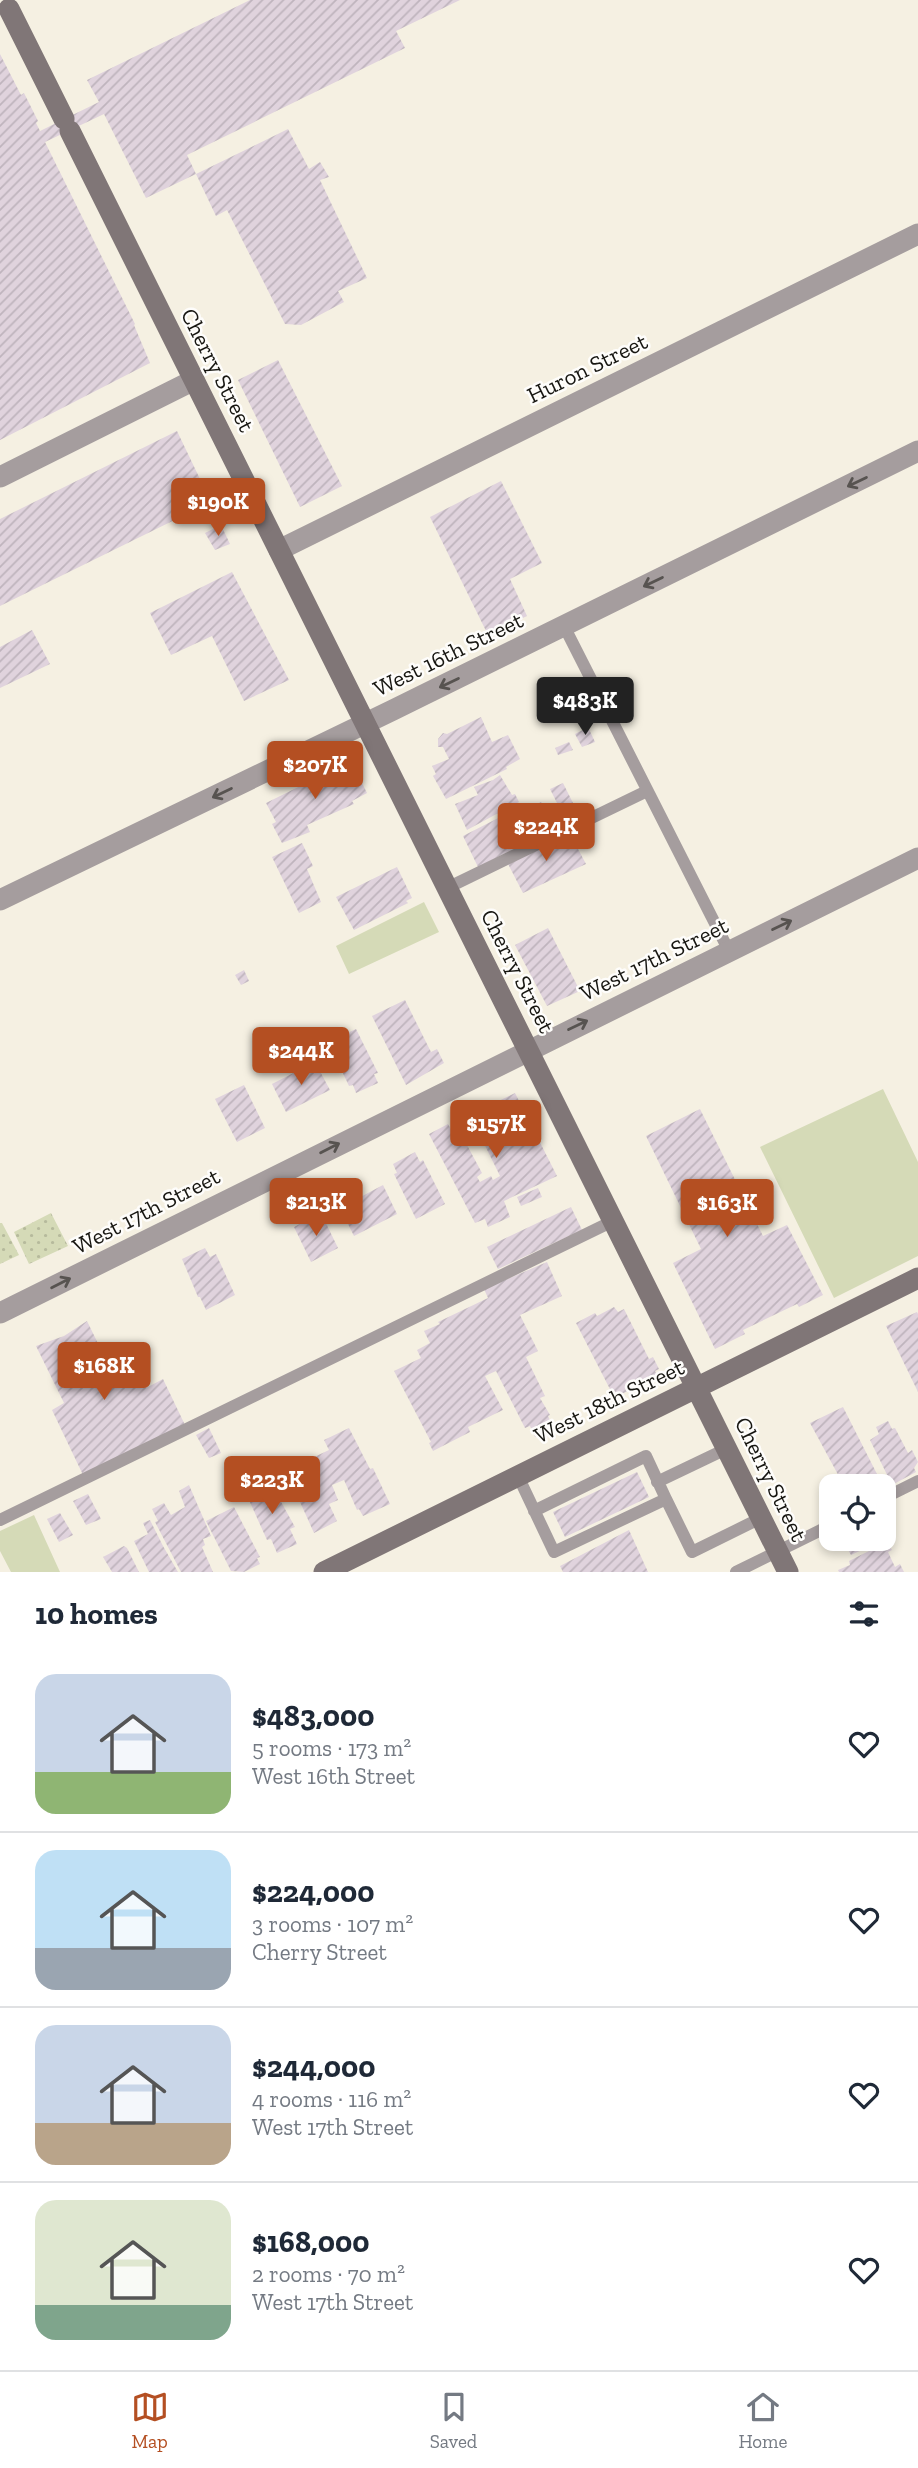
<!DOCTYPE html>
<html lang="en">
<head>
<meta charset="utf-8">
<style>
	body { margin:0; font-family:"Zilla Slab",serif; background:#f2f2f3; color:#1f2937; height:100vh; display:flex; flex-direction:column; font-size:26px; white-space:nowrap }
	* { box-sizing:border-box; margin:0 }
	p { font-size:23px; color:#747a83 }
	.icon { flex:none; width:38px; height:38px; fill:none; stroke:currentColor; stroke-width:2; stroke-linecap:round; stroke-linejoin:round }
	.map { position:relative; height:1572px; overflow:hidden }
	.panel { display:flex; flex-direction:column; background:#fff; flex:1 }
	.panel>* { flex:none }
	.tools { position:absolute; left:819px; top:1474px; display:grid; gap:14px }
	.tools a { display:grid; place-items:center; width:77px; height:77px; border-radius:14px; background:#fff; box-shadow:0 4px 10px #0003; font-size:35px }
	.price { position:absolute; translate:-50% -60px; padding:0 16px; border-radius:7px; background:#b44f22; color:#fff; font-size:23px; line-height:46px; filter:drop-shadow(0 2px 4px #0008) }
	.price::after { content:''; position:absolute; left:50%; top:42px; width:21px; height:16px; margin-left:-10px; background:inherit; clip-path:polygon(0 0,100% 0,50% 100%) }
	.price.active { background:#222; color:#fff }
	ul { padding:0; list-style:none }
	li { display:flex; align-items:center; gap:21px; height:175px; padding:0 35px }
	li+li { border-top:2px solid #e0e1e3 }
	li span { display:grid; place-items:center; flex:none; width:196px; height:140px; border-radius:21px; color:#555 }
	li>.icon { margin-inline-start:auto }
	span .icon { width:84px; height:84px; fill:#fffc; stroke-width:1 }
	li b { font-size:30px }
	h2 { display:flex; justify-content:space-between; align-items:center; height:84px; padding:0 35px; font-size:30px }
	.menu { display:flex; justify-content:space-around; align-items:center; height:98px; border-top:2px solid #e0e1e3; background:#fff; font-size:19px; color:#747a83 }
	.menu a { display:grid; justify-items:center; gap:4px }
	.menu .active { color:#b44f22 }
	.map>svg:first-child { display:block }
</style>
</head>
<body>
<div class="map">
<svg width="918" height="1572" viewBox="0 0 918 1572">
	<defs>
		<pattern id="park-dots" width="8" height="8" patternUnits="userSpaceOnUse" patternTransform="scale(1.75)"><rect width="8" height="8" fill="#d5dab7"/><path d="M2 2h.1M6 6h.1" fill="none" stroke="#b6ba9c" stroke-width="1.8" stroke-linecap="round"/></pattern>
		<pattern id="building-hatch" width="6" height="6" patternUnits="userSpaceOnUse" patternTransform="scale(1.75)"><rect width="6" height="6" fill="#e0d3dd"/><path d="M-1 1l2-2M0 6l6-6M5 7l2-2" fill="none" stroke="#bfb4bd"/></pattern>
	</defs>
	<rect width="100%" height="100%" fill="#f5f0e2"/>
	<path fill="#d5dab7" d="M 424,902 L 439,932 L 349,974 L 336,946 Z
		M 883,1089 L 918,1162 L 918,1256 L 834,1298 L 760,1147 Z
		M 34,1515 L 60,1572 L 11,1572 L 0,1551 L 0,1531 Z"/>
	<path fill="url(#park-dots)" d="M 51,1213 L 68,1246 L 29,1264 L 14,1232 Z
		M 0,1223 L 2,1223 L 19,1255 L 0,1264 Z"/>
	<path fill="url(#building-hatch)" d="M 250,0 L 460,0 L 396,31 L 405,48 L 187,155 L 196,174 L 146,198 L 104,114 L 45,142 L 135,324 L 134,325 L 150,363 L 0,440 L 0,54 L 21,95 L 24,93 L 38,121 L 36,123 L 40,131 L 99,102 L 87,80 Z
		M 288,129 L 309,169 L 320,162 L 329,177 L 320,180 L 367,278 L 338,291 L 344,302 L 301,325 L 285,324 L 227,210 L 216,216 L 196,174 Z
		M 278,360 L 342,486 L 300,507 L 238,380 Z
		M 177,431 L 211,502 L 0,606 L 0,519 Z
		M 501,481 L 542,563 L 510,579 L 527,616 L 488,635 L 430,517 Z
		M 221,525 L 230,544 L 215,550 L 205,533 Z
		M 232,572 L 289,680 L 244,701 L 212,636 L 171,655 L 150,613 Z
		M 32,630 L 50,664 L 0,688 L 0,647 Z
		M 481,717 L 492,742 L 508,735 L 520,759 L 506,767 L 507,769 L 446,799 L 433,776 L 436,774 L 432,766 L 449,759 L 443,747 L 438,747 L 438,739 L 443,733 L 447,734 Z
		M 588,727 L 595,742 L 582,747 L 575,734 Z
		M 569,742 L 573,750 L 558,755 L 555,748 Z
		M 351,761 L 367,793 L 352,801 L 354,804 L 307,825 L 310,832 L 282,843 L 272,824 L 276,822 L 266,803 Z
		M 500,775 L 512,795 L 515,794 L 519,802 L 467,830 L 455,804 L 478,795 L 474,787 L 493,780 Z
		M 563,783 L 575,807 L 562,813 L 550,789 Z
		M 541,802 L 554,829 L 478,867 L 463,836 L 524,805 L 526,809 Z
		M 569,832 L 586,864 L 523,893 L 507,862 Z
		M 302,843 L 313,866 L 307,869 L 321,902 L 299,913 L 272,857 Z
		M 397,867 L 412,898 L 406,901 L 408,903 L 354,930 L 336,897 Z
		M 548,928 L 580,991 L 547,1006 L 515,945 Z
		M 244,970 L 249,981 L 241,985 L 235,975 Z
		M 405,1000 L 431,1052 L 437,1049 L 444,1063 L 406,1085 L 372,1016 Z
		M 356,1029 L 378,1073 L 374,1074 L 378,1083 L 356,1093 L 353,1085 L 349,1086 L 328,1042 Z
		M 315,1062 L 330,1090 L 286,1112 L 272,1084 Z
		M 244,1085 L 265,1128 L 237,1142 L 215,1099 Z
		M 515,1093 L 557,1176 L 504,1201 L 510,1217 L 488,1227 L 485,1219 L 475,1223 L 429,1134 L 448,1124 L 454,1135 L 460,1132 L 482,1173 L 477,1177 L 480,1182 L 491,1176 L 493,1180 L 500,1176 L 470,1115 Z
		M 700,1109 L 763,1236 L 787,1225 L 823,1295 L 799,1307 L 797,1304 L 743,1330 L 745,1334 L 715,1349 L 673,1263 L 701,1249 L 646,1136 Z
		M 415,1152 L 420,1162 L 423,1160 L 445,1204 L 416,1219 L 394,1174 L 397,1173 L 393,1164 Z
		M 383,1185 L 397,1214 L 354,1236 L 340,1208 Z
		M 538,1188 L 542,1197 L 521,1206 L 517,1197 Z
		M 571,1207 L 582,1230 L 498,1269 L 487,1247 Z
		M 321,1213 L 338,1248 L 311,1262 L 294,1227 Z
		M 205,1248 L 210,1257 L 216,1254 L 235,1295 L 206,1310 L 200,1297 L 198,1297 L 182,1259 Z
		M 547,1262 L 562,1296 L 520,1315 L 538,1351 L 526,1357 L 545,1396 L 540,1398 L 550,1415 L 548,1416 L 554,1428 L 535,1437 L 530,1426 L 525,1428 L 496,1371 L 485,1376 L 503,1410 L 468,1427 L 470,1432 L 433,1451 L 429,1443 L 431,1442 L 394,1371 L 421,1358 L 417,1350 L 430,1343 L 424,1331 L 440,1324 L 438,1322 L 488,1298 L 484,1289 Z
		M 614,1307 L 618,1312 L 624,1309 L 649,1359 L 653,1357 L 659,1369 L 655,1371 L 658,1376 L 645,1384 L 614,1397 L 576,1323 L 595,1313 L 597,1316 Z
		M 917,1312 L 918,1314 L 918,1392 L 886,1326 Z
		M 87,1321 L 112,1372 L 134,1362 L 146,1388 L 163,1379 L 185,1425 L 83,1475 L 52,1410 L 64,1403 L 36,1346 L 64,1336 Z
		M 843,1407 L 878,1476 L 859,1485 L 854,1477 L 842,1482 L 810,1423 Z
		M 888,1421 L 892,1429 L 895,1428 L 908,1453 L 912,1450 L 918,1462 L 914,1468 L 916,1472 L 892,1485 L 870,1440 L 879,1434 L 876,1427 Z
		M 209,1428 L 221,1453 L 209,1458 L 196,1435 Z
		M 349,1428 L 370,1469 L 373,1468 L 390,1504 L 363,1516 L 359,1509 L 357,1510 L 344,1480 L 332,1485 L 338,1500 L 329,1504 L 337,1521 L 314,1533 L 287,1473 L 300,1468 L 310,1461 L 310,1459 L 329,1450 L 324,1440 Z
		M 637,1472 L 649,1497 L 565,1537 L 553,1512 Z
		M 880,1477 L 884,1486 L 864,1486 Z
		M 270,1482 L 295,1527 L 290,1529 L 297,1544 L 277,1553 L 271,1539 L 267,1540 L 244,1489 L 252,1485 L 254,1489 Z
		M 189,1485 L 211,1536 L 203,1539 L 205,1545 L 202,1547 L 213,1572 L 181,1572 L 155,1522 L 158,1521 L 152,1509 L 164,1503 L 171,1515 L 185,1507 L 179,1491 Z
		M 88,1494 L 101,1519 L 86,1525 L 73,1501 Z
		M 234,1507 L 260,1557 L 257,1558 L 260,1564 L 244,1572 L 231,1571 L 206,1521 Z
		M 60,1513 L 73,1535 L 59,1542 L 47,1519 Z
		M 150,1520 L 163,1546 L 178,1572 L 149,1572 L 134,1541 L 148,1534 L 143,1523 Z
		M 629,1530 L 648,1572 L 563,1572 L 560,1566 Z
		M 864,1538 L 872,1538 L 875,1544 L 851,1555 L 846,1546 Z
		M 887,1542 L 892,1550 L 888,1552 L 895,1567 L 900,1564 L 904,1572 L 839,1572 L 838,1570 L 850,1565 L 849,1561 Z
		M 124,1546 L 127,1548 L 139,1572 L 112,1572 L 103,1557 Z"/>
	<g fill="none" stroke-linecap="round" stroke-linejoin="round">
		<path stroke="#a59d9e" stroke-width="12" d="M 564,626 L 729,951
			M 447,888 L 647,791
			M 518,1476 L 554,1552 L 666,1499 L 692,1552 L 761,1518
			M 657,1482 L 726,1449
			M 884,1498 L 918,1481
			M 534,1511 L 646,1456 L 666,1499
			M 0,1520 L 613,1221
			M 736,1572 L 831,1525"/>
		<path stroke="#a59d9e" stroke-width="21" d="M 0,477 L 194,380
			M 279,550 L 918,234
			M 0,900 L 393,710 L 918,451
			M 0,1313 L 918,858"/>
		<path stroke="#807677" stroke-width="21" d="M 9,9 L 64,119
			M 70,131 L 788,1572
			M 324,1572 L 918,1278"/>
	</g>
	<defs><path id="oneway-shaft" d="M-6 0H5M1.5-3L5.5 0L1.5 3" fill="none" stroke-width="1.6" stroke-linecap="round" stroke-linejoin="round" transform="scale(1.75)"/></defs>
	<g stroke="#575350">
		<use href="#oneway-shaft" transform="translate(857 482) rotate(154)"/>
		<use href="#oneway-shaft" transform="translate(653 582) rotate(154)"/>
		<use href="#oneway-shaft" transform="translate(449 683) rotate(154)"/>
		<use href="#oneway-shaft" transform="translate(222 793) rotate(154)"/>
		<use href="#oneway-shaft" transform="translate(782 925) rotate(-26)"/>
		<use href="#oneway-shaft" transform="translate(578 1025) rotate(-26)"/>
		<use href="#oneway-shaft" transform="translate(330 1148) rotate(-27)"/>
		<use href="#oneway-shaft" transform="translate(61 1283) rotate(-27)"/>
	</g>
	<g text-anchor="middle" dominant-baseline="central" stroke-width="5" stroke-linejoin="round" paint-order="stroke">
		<g font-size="23" fill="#171611" stroke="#fefdfb">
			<text transform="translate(587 368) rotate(-26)">Huron Street</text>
			<text transform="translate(218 370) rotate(63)">Cherry Street</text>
			<text transform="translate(448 654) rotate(-26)">West 16th Street</text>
			<text transform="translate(654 959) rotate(-26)">West 17th Street</text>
			<text transform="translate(518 971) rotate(63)">Cherry Street</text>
			<text transform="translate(146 1211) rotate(-27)">West 17th Street</text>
			<text transform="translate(609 1401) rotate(-26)">West 18th Street</text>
			<text transform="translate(771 1479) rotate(64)">Cherry Street</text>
		</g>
	</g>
</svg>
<div class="tools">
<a><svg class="icon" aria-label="locate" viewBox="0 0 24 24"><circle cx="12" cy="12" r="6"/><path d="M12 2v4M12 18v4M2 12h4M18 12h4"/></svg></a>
</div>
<b class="price" style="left:218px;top:538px">$190K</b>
<b class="price active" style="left:585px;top:737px">$483K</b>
<b class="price" style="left:315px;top:801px">$207K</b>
<b class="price" style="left:546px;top:863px">$224K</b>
<b class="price" style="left:301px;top:1087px">$244K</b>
<b class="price" style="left:496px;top:1160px">$157K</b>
<b class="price" style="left:316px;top:1238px">$213K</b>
<b class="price" style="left:727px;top:1239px">$163K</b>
<b class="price" style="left:104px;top:1402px">$168K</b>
<b class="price" style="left:272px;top:1516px">$223K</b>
</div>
<section class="panel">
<h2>10 homes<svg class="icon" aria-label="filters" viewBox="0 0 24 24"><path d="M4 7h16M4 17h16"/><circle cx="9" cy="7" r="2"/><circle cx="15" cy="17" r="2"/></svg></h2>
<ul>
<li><span style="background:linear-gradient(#c9d6e8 70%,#8fb573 0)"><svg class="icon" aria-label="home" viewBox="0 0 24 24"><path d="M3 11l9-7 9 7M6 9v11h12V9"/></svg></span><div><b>$483,000</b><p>5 rooms · 173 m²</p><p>West 16th Street</p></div><svg class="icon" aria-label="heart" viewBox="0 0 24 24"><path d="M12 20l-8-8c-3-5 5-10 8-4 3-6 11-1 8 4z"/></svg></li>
<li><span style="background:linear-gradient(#bfe0f5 70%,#9aa5b1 0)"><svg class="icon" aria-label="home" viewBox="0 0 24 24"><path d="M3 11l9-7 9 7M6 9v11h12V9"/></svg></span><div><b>$224,000</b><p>3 rooms · 107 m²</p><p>Cherry Street</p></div><svg class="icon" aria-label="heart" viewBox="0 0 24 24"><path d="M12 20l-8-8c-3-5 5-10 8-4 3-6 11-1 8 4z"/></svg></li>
<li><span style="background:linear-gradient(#c9d6e8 70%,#b9a48a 0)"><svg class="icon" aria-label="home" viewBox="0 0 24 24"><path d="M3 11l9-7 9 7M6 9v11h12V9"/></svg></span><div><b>$244,000</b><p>4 rooms · 116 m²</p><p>West 17th Street</p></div><svg class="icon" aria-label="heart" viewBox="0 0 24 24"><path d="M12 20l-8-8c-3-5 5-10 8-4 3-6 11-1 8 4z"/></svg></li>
<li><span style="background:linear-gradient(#dfe7d0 75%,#7fa58c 0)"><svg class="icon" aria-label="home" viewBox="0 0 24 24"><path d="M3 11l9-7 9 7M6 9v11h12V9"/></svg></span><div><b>$168,000</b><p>2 rooms · 70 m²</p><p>West 17th Street</p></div><svg class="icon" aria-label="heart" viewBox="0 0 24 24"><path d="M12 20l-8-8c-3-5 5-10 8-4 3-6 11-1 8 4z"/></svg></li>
</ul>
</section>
<nav class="menu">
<a class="active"><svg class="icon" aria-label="map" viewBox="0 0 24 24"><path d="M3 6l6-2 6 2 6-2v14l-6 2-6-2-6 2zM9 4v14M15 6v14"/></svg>Map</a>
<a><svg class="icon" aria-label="saved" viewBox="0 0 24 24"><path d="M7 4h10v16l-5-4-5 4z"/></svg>Saved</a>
<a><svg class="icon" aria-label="home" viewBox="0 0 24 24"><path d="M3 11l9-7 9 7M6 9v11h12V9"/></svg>Home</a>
</nav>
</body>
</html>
